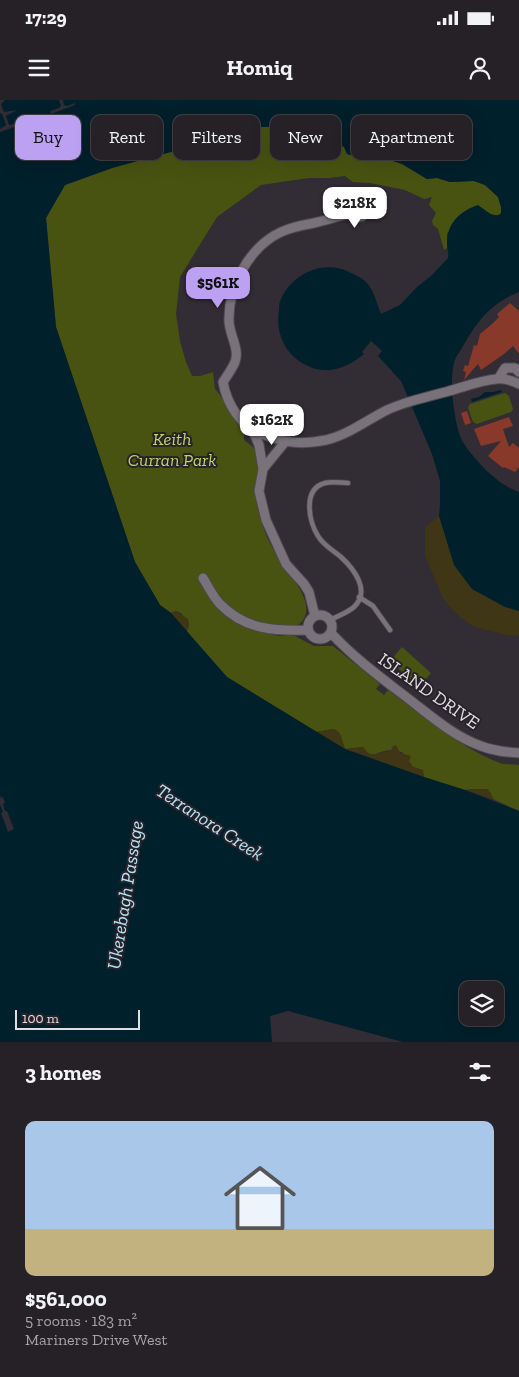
<!DOCTYPE html>
<html lang="en">
<head>
<meta charset="utf-8">
<style>
	body { margin:0; font-family:"Zilla Slab",serif; background:#2e292f; color:#f1f3f6; height:100vh; display:flex; flex-direction:column; font-size:19px; white-space:nowrap }
	* { box-sizing:border-box; margin:0 }
	p { font-size:16px; color:#a4a3a7 }
	.icon { flex:none; width:28px; height:28px; fill:none; stroke:currentColor; stroke-width:2; stroke-linecap:round; stroke-linejoin:round }
	.map { position:relative; height:942px; overflow:hidden }
	.side { display:flex; flex-direction:column; background:#262127; flex:1 }
	.side>* { flex:none }
	.banner { position:absolute; left:15px; top:15px; width:490px; height:45px; display:flex; gap:10px }
	.fabs { position:absolute; left:459px; top:881px; display:grid; gap:10px }
	.fabs a { display:grid; place-items:center; width:45px; height:45px; border-radius:10px; background:#262127; box-shadow:0 5px 20px #0002,0 0 0 1px #423e44; font-size:25px }
	.scale { position:absolute; left:15px; bottom:12px; width:125px; box-sizing:border-box; padding-left:5px; border:2px solid #e1dde2; border-top:0; font-size:14px; line-height:18px; white-space:nowrap; color:#e1dde2; -webkit-text-stroke:4px #28222a; paint-order:stroke }
	.price { position:absolute; translate:-50% -42px; padding:0 11px; border-radius:10px; background:#fff; color:#222; font-size:16px; line-height:32px; filter:drop-shadow(0 1px 2px #0008) }
	.price::after { content:''; position:absolute; left:50%; top:30px; width:15px; height:11px; margin-left:-8px; background:inherit; clip-path:polygon(0 0,100% 0,50% 100%) }
	.price.current { background:#bca0f2; color:#111 }
	ul { padding:0; list-style:none }
	li { display:grid; align-content:center; gap:10px; height:265px; padding:0 25px }
	li+li { border-top:1px solid #423e44 }
	li span { display:grid; place-items:center; height:155px; border-radius:10px; color:#555 }
	li>.icon { margin-inline-start:auto }
	span .icon { width:90px; height:90px; fill:#fffc; stroke-width:1 }
	li b { font-size:21px }
	h2 { display:flex; justify-content:space-between; align-items:center; height:60px; padding:0 25px; font-size:21px }
	.chip { padding:0 18px; border-radius:10px; background:#262127; box-shadow:0 5px 20px #0002,0 0 0 1px #423e44; font-size:18px; line-height:45px }
	.chip.current { background:#bca0f2; color:#111 }
	.status { display:flex; justify-content:space-between; align-items:center; height:35px; padding:0 25px; background:#262127; direction:ltr }
	.status svg { height:14px; fill:currentColor }
	header { display:flex; justify-content:space-between; align-items:center; height:65px; padding:0 25px; background:#262127; font-size:22px; font-weight:700 }
	.map>svg:first-child { display:block }
</style>
</head>
<body>
<div class="status"><b>17:29</b><svg viewBox="0 0 49 12"><path d="M0 12V9h3v3zM5 12V6h3v6zM10 12V3h3v9zM15 12V0h3v12zM26 1h20v11H26zM47 4h2v5h-2z"/></svg></div>
<header><svg class="icon" aria-label="menu" viewBox="0 0 24 24"><path d="M4 6h16M4 12h16M4 18h16"/></svg>Homiq<svg class="icon" aria-label="person" viewBox="0 0 24 24"><circle cx="12" cy="8" r="4"/><path d="M4 21q1-7 8-7t8 7"/></svg></header>
<div class="map">
<svg width="519" height="942" viewBox="0 0 519 942">
	<rect width="100%" height="100%" fill="#322c34"/>
	<path fill="#485312" d="M 259,27 L 278,27 L 334,41 L 361,58 L 371,55 L 390,60 L 402,64 L 427,79 L 437,78 L 450,82 L 474,81 L 485,85 L 498,97 L 501,107 L 501,113 L 499,115 C 493,116 488,113 484,109 L 447,133 L 447,148 L 444,150 L 438,129 L 433,125 L 432,121 L 436,113 L 429,105 L 432,97 L 424,99 L 405,90 L 370,83 L 353,82 L 345,76 L 329,78 L 309,78 L 261,85 L 217,117 L 180,177 L 176,214 L 180,241 L 186,262 L 192,276 L 200,276 L 213,272 L 215,289 L 235,313 L 244,333 L 244,340 L 253,347 L 260,356 C 259,372 253,389 257,406 C 260,419 265,434 271,445 C 275,452 279,459 283,465 C 292,478 315,503 303,520 C 297,529 280,530 271,534 L 279,536 L 289,535 L 295,536 L 314,546 L 333,546 L 380,584 L 376,589 L 384,595 L 388,590 C 419,613 464,650 500,663 C 505,665 513,664 519,665 L 519,711 L 493,699 L 490,692 L 471,689 L 465,690 L 424,677 L 422,670 L 413,667 L 402,652 C 399,652 395,650 391,650 C 377,650 373,662 363,647 L 345,649 L 341,637 L 334,629 L 316,632 L 227,577 L 190,537 L 187,531 L 189,525 L 181,513 L 176,511 L 171,513 L 160,505 L 135,462 L 56,227 L 46,118 L 65,85 L 112,68 L 149,57 L 186,48 L 196,46 L 208,47 L 207,42 L 212,35 L 216,34 L 223,37 L 232,34 L 239,35 Z
		M 505,293 L 509,296 L 513,309 L 511,312 L 477,324 L 473,322 L 468,308 L 470,304 Z
		M 402,547 L 431,573 L 419,587 L 390,561 Z"/>
	<path fill="#3e3615" d="M 439,416 L 444,428 L 505,507 L 519,511 L 519,536 L 507,535 L 475,527 L 461,518 L 448,505 L 443,498 L 425,456 L 425,427 Z
		M 176,511 L 188,519 L 189,525 L 187,531 L 171,513 Z
		M 334,629 C 344,634 341,641 345,649 L 363,647 L 367,653 L 372,655 L 391,650 L 393,646 L 396,645 L 400,653 L 411,656 L 409,662 L 413,667 L 423,670 L 424,677 L 345,649 L 316,632 Z
		M 471,689 L 488,689 L 493,699 L 465,690 Z"/>
	<path fill="#00202b" fill-rule="evenodd" d="M 0,0 L 519,0 L 519,192 C 491,203 477,221 463,246 C 460,252 455,257 454,263 C 449,280 454,327 463,342 C 474,360 499,386 519,392 L 519,511 L 505,507 L 472,489 L 454,465 L 439,416 L 440,405 L 440,381 L 432,354 L 401,281 L 378,256 L 382,251 L 371,241 L 362,252 L 364,254 C 348,267 328,276 308,266 C 286,256 275,234 279,210 C 279,207 279,202 281,199 C 292,174 322,160 347,171 C 353,174 363,178 367,183 C 374,191 377,204 381,214 L 400,205 L 417,187 L 431,176 L 448,158 C 449,153 447,148 447,143 C 447,123 460,111 478,105 C 484,109 491,117 499,115 L 501,113 L 501,107 L 498,97 L 485,85 L 474,81 L 450,82 L 437,78 L 427,79 L 402,64 L 390,60 L 372,55 L 361,58 L 347,54 L 344,47 L 334,41 L 305,34 L 297,35 L 278,27 L 259,27 L 239,35 L 232,34 L 223,37 L 216,34 L 212,35 L 207,42 L 208,47 L 204,49 L 196,46 L 186,48 L 112,68 L 65,85 L 46,118 L 56,227 L 135,462 L 160,505 L 171,513 L 227,577 L 345,649 L 424,677 L 465,690 L 519,711 L 519,942 L 403,942 L 288,911 L 270,916 L 272,942 L 0,942 ZM 468,890 L 495,890 L 495,918 L 468,918 Z
		M 501,290 L 502,292 L 472,302 L 471,299 L 479,297 L 485,292 L 493,292 Z"/>
	<path fill="#322c34" d="M 0,0 L 5,0 L 1,4 L 4,12 L 17,10 L 6,16 L 9,25 L 22,22 L 23,24 L 0,32 L 0,29 L 6,25 L 2,14 L 0,13 Z
		M 59,0 L 63,0 L 64,5 L 67,6 L 75,3 L 75,5 L 51,14 L 50,11 L 59,8 L 61,6 Z
		M 0,695 L 1,698 L 3,697 L 5,703 L 3,704 L 5,711 L 7,711 L 14,729 L 8,732 L 1,713 L 3,712 L 0,704 Z"/>
	<path fill="#883929" d="M 510,203 L 519,211 L 519,254 L 513,246 L 504,254 L 481,270 L 478,264 L 464,280 L 466,272 L 463,271 L 465,265 L 468,266 L 474,245 L 477,246 L 480,234 L 492,224 L 499,217 L 497,214 Z
		M 467,311 L 471,323 L 465,325 L 461,313 Z
		M 509,317 L 513,326 L 503,329 L 509,347 L 513,343 L 519,348 L 519,367 L 515,372 L 504,367 L 503,368 L 488,356 L 501,341 L 481,346 L 474,329 Z"/>
	<g fill="none" stroke-linecap="round" stroke-linejoin="round">
		<defs>
			<path id="service" d="M 359,497 L 373,506 L 390,530
				M 330,520 C 338,516 347,513 354,507 C 371,491 354,469 341,457 C 334,451 323,445 318,436 C 309,422 302,389 325,383 C 332,381 341,383 348,383"/>
			<path id="minor" d="M351 109a8 8 0 1 1 16 0a8 8 0 1 1-16 0Z
				M 352,113 C 339,116 327,120 314,123 C 303,125 292,127 281,132 C 249,147 228,187 229,221 C 229,234 240,249 235,262 C 232,269 227,276 223,282 C 227,305 241,326 262,334 C 286,343 301,345 326,340 C 348,335 367,320 387,310 C 406,301 428,297 449,291 C 464,287 481,280 497,279 C 505,278 513,281 519,284
				M 498,279 L 505,268 L 515,268 L 519,272
				M 253,331 L 259,345 L 263,369
				M 285,342 L 263,369 L 259,391 L 266,420 L 286,464 L 304,484 L 309,492 L 315,516
				M 203,478 C 208,486 213,497 220,504 C 245,530 275,531 308,530
				M308 527a12 12 0 1 1 24 0a12 12 0 1 1-24 0Z
				M 331,533 C 355,559 383,579 410,600 C 432,617 455,637 481,646 C 493,651 506,652 519,653"/>
		</defs>
		<use href="#service" stroke="#4e484f" stroke-width="6"/>
		<use href="#minor" stroke="#4e484f" stroke-width="11"/>
		<use href="#service" stroke="#79727b" stroke-width="4.5"/>
		<use href="#minor" stroke="#79727b" stroke-width="9"/>
	</g>
	<g text-anchor="middle" dominant-baseline="central" stroke-width="4" stroke-linejoin="round" paint-order="stroke">
		<g font-size="18" font-style="italic" fill="#bfd563" stroke="#28222a">
			<text x="172" y="339">Keith<tspan x="172" dy="21">Curran Park</tspan></text>
		</g>
		<g font-size="18" fill="#e1dde2" stroke="#28222a">
			<text transform="translate(429 591) rotate(35)">ISLAND DRIVE</text>
		</g>
		<g font-size="19" font-style="italic" fill="#b3e5f6" stroke="#28222a">
			<text transform="translate(210 722) rotate(33)">Terranora Creek</text>
			<text transform="translate(125 795) rotate(-81)">Ukerebagh Passage</text>
		</g>
	</g>
</svg>
<div class="fabs">
<a><svg class="icon" aria-label="layers" viewBox="0 0 24 24"><path d="M12 4l9 5-9 5-9-5zM3 14l9 5 9-5"/></svg></a>
</div>
<div class="scale">100 m</div>
<b class="price" style="left:355px;top:129px">$218K</b>
<b class="price current" style="left:218px;top:209px">$561K</b>
<b class="price" style="left:272px;top:346px">$162K</b>
<div class="banner">
<a class="chip current">Buy</a>
<a class="chip">Rent</a>
<a class="chip">Filters</a>
<a class="chip">New</a>
<a class="chip">Apartment</a>
</div>
</div>
<section class="side">
<h2>3 homes<svg class="icon" aria-label="filters" viewBox="0 0 24 24"><path d="M4 7h16M4 17h16"/><circle cx="9" cy="7" r="2"/><circle cx="15" cy="17" r="2"/></svg></h2>
<ul>
<li><span style="background:linear-gradient(#a9c7e8 70%,#c2b280 0)"><svg class="icon" aria-label="home" viewBox="0 0 24 24"><path d="M3 11l9-7 9 7M6 9v11h12V9"/></svg></span><div><b>$561,000</b><p>5 rooms · 183 m²</p><p>Mariners Drive West</p></div></li>
</ul>
</section>
</body>
</html>
